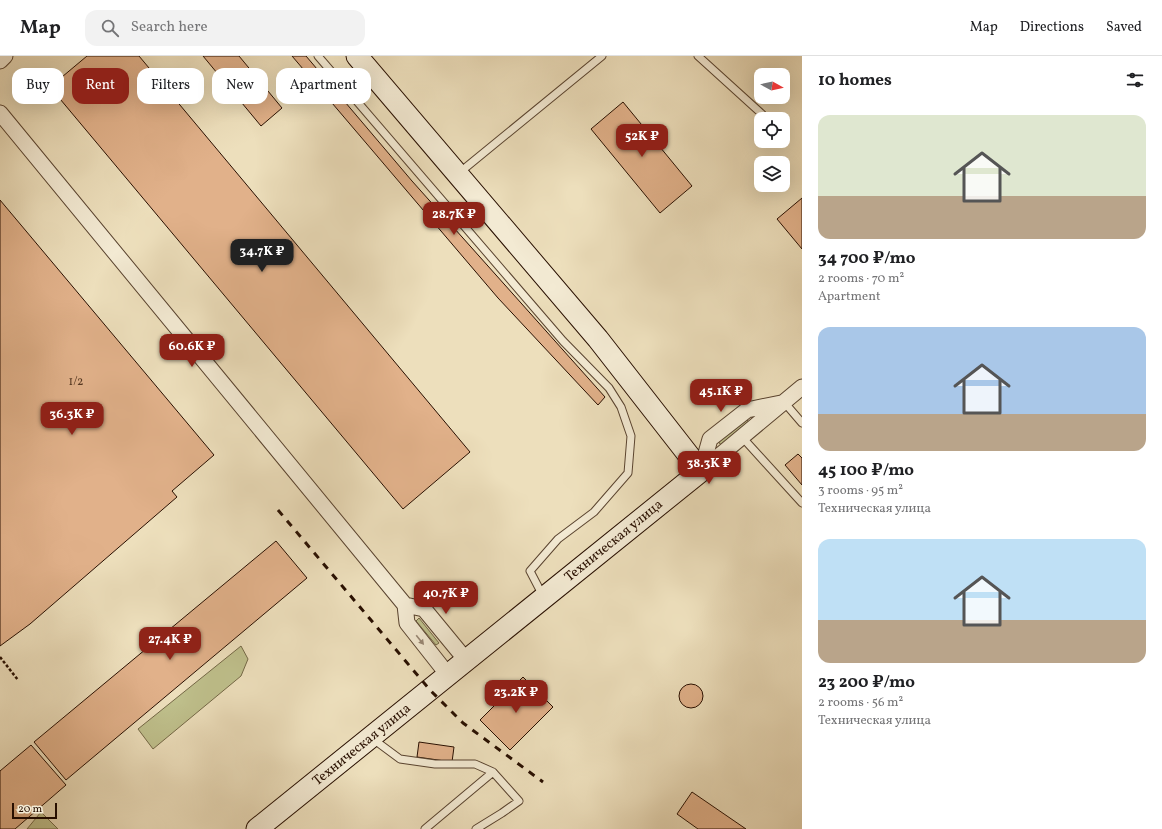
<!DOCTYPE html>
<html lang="en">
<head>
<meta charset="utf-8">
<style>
	body { margin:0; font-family:Vollkorn,serif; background:#f2f2f2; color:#202124; height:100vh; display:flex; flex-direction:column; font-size:15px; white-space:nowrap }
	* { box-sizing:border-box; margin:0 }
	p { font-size:13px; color:#757577 }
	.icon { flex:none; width:22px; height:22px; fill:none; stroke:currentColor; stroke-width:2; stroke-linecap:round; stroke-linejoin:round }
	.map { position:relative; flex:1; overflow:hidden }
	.details { display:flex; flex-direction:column; background:#fff; width:360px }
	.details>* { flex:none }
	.hud { position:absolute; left:12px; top:12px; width:380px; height:36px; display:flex; gap:8px }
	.needle { width:26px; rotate:98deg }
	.tools { position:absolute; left:754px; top:12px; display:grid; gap:8px }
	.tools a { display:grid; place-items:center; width:36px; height:36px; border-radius:8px; background:#fff; box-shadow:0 4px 16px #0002; font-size:20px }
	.scale { position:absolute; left:12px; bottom:10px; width:45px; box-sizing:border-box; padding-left:4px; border:2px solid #280f00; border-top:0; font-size:11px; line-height:14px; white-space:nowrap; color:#280f00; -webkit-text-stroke:3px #f3ead3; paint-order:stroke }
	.price { position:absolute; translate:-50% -34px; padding:0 9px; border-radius:8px; background:#8f2418; color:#fff; font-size:13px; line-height:26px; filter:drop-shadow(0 1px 2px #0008) }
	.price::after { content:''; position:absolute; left:50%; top:24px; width:12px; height:9px; margin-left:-6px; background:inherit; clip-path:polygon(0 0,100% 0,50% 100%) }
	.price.active { background:#222; color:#fff }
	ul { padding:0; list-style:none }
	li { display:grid; align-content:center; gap:8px; height:212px; padding:0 16px }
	li span { display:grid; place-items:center; height:124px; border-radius:12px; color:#555 }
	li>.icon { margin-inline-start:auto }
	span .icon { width:72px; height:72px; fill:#fffc; stroke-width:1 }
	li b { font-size:17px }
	h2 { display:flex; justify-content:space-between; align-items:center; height:48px; padding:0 16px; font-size:17px }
	.tag { padding:0 14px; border-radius:12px; background:#fff; box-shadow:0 4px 16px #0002; font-size:14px; line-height:36px }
	.tag.active { background:#8f2418; color:#fff }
	header { display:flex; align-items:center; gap:24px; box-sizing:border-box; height:56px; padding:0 20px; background:#fff; border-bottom:1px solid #e0e0e0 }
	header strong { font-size:19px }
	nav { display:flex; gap:22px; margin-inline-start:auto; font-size:14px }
	.search { width:280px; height:36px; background:#f2f2f2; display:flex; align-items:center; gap:10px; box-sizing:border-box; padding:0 14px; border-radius:12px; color:#757577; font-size:15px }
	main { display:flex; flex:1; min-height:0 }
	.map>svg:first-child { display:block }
</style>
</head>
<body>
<header>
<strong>Map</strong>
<div class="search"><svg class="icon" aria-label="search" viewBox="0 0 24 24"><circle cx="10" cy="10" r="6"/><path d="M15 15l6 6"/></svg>Search here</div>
<nav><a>Map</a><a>Directions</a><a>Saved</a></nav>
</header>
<main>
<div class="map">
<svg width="802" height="773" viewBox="0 0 802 773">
	<rect width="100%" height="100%" fill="#eddfbc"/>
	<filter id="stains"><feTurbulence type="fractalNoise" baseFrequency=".005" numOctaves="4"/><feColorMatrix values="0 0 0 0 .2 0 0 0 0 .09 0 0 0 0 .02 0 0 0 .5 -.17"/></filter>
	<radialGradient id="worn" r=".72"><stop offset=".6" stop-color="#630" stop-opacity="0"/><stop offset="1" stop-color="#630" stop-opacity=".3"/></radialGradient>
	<path fill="#bfc08c" stroke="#746846" d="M 747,364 L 750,367 L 722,389 L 719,387 L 719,385 Z
		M 419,562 L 439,587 L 436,589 L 416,565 Z
		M 241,590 L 248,603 L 241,620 L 153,693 L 138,673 Z
		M 41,756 L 58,773 L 27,773 Z"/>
	<path fill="#e1b18a" stroke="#280f00" d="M 87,0 L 139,0 L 470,396 L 403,453 L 50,31 Z
		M 203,0 L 239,0 L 282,52 L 261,70 Z
		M 292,0 L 306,0 L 412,125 L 605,341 L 598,349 L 498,242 Z
		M 623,46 L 692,130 L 660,157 L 591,73 Z
		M 802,142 L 802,193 L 777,163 Z
		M 0,144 L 214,399 L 172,435 L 177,441 L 30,568 L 0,590 Z
		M 798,398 L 802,402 L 802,429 L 785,409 Z
		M 276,485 L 307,522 L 66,724 L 34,686 Z
		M 523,621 L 553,651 L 510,694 L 480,664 Z
		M679 640a12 12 0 1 1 24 0a12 12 0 1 1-24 0Z
		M 419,686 L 454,691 L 452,706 L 417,701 Z
		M 31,689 L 66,729 L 15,773 L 0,773 L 0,715 Z
		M 692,736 L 746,773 L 698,773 L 677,758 Z"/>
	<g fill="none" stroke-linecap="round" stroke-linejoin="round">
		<defs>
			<path id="lane" d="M 318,0 L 563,285 L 609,332 L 621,351 L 631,380 L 628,417 L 594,456 L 558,483 L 530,515 L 543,540
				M 698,0 L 763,59
				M 459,117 L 602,0
				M 784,346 L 802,367
				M 742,381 L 802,447
				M 373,683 L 400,703 L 435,708 L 475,708 L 493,716 L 425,773
				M 476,773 L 502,757 L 519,745 L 493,716"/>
			<path id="street" d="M 0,5 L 5,0
				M 0,57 L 405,549 L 407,567 L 448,619
				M 701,415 L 802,331
				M 701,415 L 710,383 L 747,354 L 781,347
				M 405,549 L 424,553 L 466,604"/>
			<path id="secondary" d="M 257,773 L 701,415 L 598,283 L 357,0"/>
		</defs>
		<use href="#lane" stroke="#59432f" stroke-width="9"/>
		<use href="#street" stroke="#59432f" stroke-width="17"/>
		<use href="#secondary" stroke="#280f00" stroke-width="23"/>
		<path stroke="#280f00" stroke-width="2.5" stroke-dasharray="3 2" stroke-linecap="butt" d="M 0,601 L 18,624"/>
		<use href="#lane" stroke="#f3ead3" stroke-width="7"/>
		<use href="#street" stroke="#f3ead3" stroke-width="15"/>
		<use href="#secondary" stroke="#f3ead3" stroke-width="21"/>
		<path stroke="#280f00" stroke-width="3" stroke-dasharray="7 7" stroke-linecap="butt" d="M 278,454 L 430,634 L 463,667 L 543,726"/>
	</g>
	<defs><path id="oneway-solid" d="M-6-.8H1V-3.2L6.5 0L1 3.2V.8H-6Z"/></defs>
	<use fill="#988774" href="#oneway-solid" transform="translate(420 584) rotate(51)"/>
	<g text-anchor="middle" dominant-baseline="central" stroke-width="3.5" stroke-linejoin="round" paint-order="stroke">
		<g font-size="12" fill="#563822">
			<text x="76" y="326">1/2</text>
		</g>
		<g font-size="14" fill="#280f00" stroke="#f3ead3">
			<text transform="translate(614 485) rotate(-39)">Техническая улица</text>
			<text transform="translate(362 689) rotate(-39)">Техническая улица</text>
		</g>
	</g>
	<rect width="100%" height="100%" filter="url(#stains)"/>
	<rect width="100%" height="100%" fill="url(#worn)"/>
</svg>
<div class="tools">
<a><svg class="needle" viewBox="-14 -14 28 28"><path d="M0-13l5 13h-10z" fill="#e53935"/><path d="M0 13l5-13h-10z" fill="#757577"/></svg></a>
<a><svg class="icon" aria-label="locate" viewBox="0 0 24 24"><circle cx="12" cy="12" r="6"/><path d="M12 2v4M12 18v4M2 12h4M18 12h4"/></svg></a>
<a><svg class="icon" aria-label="layers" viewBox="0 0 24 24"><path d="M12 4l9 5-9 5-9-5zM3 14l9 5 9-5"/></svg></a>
</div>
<div class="scale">20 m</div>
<b class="price" style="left:642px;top:102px">52K ₽</b>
<b class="price" style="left:454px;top:180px">28.7K ₽</b>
<b class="price active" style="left:262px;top:217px">34.7K ₽</b>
<b class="price" style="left:192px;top:312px">60.6K ₽</b>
<b class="price" style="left:721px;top:357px">45.1K ₽</b>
<b class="price" style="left:72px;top:380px">36.3K ₽</b>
<b class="price" style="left:709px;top:429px">38.3K ₽</b>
<b class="price" style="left:446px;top:559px">40.7K ₽</b>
<b class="price" style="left:170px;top:605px">27.4K ₽</b>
<b class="price" style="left:516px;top:658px">23.2K ₽</b>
<div class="hud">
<a class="tag">Buy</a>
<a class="tag active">Rent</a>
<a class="tag">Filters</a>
<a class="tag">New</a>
<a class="tag">Apartment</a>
</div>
</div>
<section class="details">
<h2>10 homes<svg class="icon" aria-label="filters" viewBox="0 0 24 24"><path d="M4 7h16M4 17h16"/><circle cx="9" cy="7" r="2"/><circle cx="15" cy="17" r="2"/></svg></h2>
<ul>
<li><span style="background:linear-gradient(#dfe7d0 65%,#b9a48a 0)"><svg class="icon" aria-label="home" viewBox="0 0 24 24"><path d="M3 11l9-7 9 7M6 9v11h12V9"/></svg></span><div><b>34 700 ₽/mo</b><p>2 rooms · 70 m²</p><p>Apartment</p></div></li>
<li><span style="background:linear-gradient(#a9c7e8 70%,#b9a48a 0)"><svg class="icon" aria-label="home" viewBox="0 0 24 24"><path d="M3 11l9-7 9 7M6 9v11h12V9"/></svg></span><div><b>45 100 ₽/mo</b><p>3 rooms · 95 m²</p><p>Техническая улица</p></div></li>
<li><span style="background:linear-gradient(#bfe0f5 65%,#b9a48a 0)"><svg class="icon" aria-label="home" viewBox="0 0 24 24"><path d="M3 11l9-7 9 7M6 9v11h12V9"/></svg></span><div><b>23 200 ₽/mo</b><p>2 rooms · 56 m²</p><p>Техническая улица</p></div></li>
</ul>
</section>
</main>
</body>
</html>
